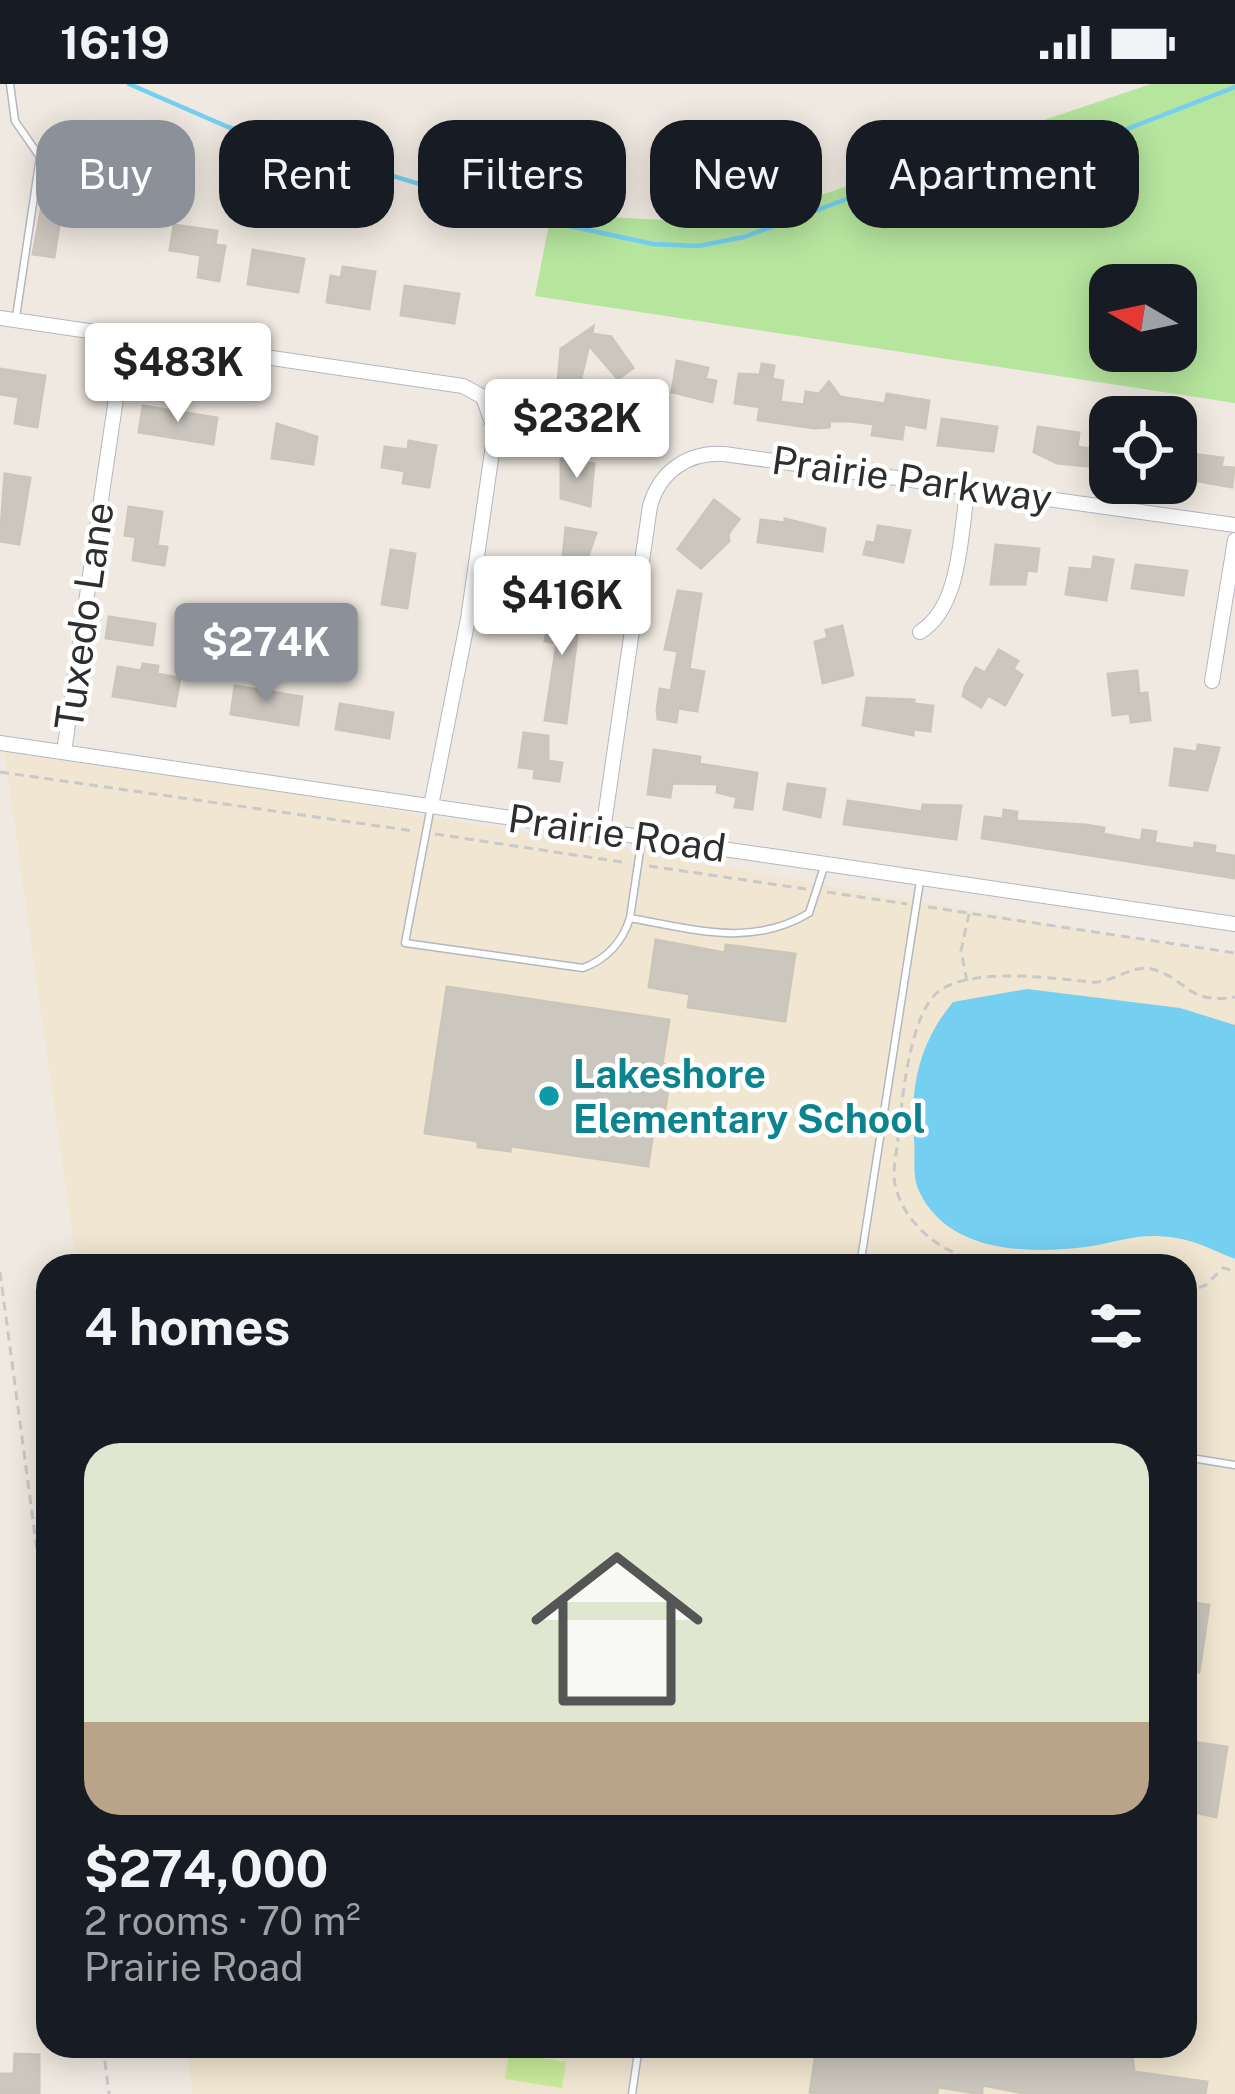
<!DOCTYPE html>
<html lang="en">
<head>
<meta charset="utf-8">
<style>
	body { margin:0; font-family:"Public Sans",sans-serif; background:#242831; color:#f1f3f6; height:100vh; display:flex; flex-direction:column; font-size:45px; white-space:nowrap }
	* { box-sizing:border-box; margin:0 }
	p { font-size:39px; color:#9ea1a6 }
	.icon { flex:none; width:66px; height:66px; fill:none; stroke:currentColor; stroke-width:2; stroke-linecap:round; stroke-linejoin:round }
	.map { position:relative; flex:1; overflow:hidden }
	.details { position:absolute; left:36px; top:1170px; width:1161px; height:804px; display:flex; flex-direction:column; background:#171b24; border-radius:36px; box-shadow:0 6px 30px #0003 }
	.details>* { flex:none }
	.top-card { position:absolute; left:36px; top:36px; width:1164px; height:108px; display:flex; gap:24px }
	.needle { width:78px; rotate:279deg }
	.fabs { position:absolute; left:1089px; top:180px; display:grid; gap:24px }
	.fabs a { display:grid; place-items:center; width:108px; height:108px; border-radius:24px; background:#171b24; box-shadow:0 6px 30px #0003; font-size:60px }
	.price { position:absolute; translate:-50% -102px; padding:0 27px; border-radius:12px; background:#fff; color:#222; font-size:39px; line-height:78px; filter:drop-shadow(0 3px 6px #0008) }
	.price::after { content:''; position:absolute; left:50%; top:72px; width:36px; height:27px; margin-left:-18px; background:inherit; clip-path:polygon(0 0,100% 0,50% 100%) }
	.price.current { background:#8c9099; color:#fff }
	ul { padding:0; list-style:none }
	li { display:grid; align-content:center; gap:24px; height:636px; padding:0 48px }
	li span { display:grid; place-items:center; height:372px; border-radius:36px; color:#555 }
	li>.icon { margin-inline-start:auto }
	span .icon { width:216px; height:216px; fill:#fffc; stroke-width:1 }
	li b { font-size:51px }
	h2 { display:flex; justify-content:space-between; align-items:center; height:144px; padding:0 48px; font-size:51px }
	.chip { padding:0 42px; border-radius:36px; background:#171b24; box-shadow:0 6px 30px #0003; font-size:42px; line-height:108px }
	.chip.current { background:#8c9099; color:#fff }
	.status { display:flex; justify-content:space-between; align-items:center; height:84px; padding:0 60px; background:#171b24; direction:ltr }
	.status svg { height:33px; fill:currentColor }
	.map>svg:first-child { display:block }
</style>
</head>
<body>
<div class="status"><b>16:19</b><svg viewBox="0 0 49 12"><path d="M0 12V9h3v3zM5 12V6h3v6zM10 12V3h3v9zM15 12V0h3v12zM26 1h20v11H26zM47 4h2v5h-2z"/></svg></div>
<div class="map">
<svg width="1235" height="2010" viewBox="0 0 1235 2010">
	<rect width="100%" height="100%" fill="#efe9e1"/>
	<path fill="#f0e6d1" d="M 3,659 L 1235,872 L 1235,2010 L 193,2010 L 186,1962 L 1185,1962 L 1185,1182 L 77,1182 Z"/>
	<path fill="#b6e59e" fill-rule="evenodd" d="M 1151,0 L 1235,0 L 1235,319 L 535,212 L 551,130 L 683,137 L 800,118 ZM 1110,201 L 1176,201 L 1176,267 L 1110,267 Z"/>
	<path fill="#c9ec9a" d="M 509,1969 L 566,1978 L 562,2004 L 505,1995 Z"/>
	<path fill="#75cff0" d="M 1027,905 L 1180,924 L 1235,941 L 1235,1175 C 1205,1163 1193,1154 1157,1152 C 1132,1151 1109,1160 1085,1163 C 1029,1170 949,1169 920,1109 C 911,1092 916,1074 914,1055 C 910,1003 919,959 953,918 Z"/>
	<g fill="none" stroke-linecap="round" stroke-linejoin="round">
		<path stroke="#75cff0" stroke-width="4.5" d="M 129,0 L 228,43 L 537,135 L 653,160 L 698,162 L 744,153 L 871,106 L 992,87 L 1091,59 L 1235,3"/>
	</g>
	<path fill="#cbc7bf" stroke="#cbc5ba" stroke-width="3" d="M 55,52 L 81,56 L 71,119 L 63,117 L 54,173 L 33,170 Z
		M 102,69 L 140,90 L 128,112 L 121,108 L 114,121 L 96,111 L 103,98 L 90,91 Z
		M 174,141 L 217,147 L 215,161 L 225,162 L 219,197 L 198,193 L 201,171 L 170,166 Z
		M 253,166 L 304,175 L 298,208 L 248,200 Z
		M 343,183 L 375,188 L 369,225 L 327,218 L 331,192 L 341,194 Z
		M 405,202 L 459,210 L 454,239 L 401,231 Z
		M 593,243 L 592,250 L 611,253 L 633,284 L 618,295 L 589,261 L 580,298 L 558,297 L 561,265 Z
		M 677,277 L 708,284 L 705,295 L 716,297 L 712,318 L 672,308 Z
		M 762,280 L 774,282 L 772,295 L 783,297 L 780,318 L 804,321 L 806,308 L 819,310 L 829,298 L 840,313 L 885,320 L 887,310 L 929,317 L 925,344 L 904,340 L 902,355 L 872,351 L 874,340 L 850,337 L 830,337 L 829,343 L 814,344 L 758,336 L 760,323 L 735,319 L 739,290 L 760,291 Z
		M 0,285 L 45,292 L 37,343 L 15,339 L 19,313 L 0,310 Z
		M 143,322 L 217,334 L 213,360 L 139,348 Z
		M 942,335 L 997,343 L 993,367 L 938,361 Z
		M 277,340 L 317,353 L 313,380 L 272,374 Z
		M 1038,343 L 1079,349 L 1077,363 L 1110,367 L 1110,384 L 1057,379 L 1034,368 Z
		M 409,357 L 436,362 L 429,403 L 403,399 L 405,387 L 382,383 L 385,363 L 408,366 Z
		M 1184,369 L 1223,374 L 1221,383 L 1234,384 L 1232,403 L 1181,394 Z
		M 561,375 L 594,380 L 590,422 L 561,414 Z
		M 5,390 L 30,394 L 19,460 L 0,457 Z
		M 714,416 L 739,435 L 728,450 L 729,457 L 701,484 L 678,465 Z
		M 129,423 L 162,428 L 157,462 L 167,463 L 164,481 L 133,476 L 136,453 L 125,451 Z
		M 785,435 L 825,445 L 822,467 L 758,458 L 761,436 L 785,439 Z
		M 878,442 L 910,447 L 903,478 L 864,470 L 867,458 L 875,459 Z
		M 566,444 L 596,449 L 580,495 L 561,492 Z
		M 996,461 L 1039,465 L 1036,487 L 1027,486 L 1025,500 L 991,500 Z
		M 391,466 L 415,470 L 407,524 L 382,520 Z
		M 1094,473 L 1113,476 L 1106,516 L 1066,510 L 1070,484 L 1092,486 Z
		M 1136,481 L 1187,487 L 1183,511 L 1132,504 Z
		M 678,507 L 701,510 L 689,585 L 704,588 L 697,627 L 678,624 L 676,638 L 658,635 L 657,626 L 660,605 L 671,607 L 678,567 L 665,565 Z
		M 554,517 L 581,521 L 566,639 L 545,636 L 557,559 L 545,557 Z
		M 109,533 L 155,540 L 152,561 L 106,554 Z
		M 842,542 L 853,591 L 823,599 L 815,558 L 828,554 L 826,546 Z
		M 999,566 L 1018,577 L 1013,585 L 1022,591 L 1005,621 L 988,611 L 981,623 L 963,612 L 965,603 L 976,584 L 985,589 Z
		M 143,580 L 158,582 L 157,590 L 180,594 L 175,622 L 113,612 L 118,583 L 141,587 Z
		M 1137,587 L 1139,610 L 1147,609 L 1150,636 L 1131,638 L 1130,629 L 1113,631 L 1108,590 Z
		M 235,602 L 302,613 L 298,641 L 231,630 Z
		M 867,614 L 914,616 L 914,620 L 933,622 L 930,647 L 913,645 L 913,651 L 863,641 Z
		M 340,620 L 393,629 L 389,654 L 336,645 Z
		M 524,649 L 548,652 L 548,677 L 562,679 L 559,697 L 534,694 L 535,685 L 519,683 Z
		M 1198,661 L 1219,664 L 1207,706 L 1170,701 L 1175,665 L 1197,668 Z
		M 654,666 L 700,673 L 699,680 L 757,689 L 752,725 L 735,723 L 737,713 L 717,708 L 718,700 L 672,699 L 670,713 L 648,710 Z
		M 788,700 L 825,705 L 820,733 L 784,725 Z
		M 848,717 L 922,728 L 923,721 L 961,722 L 956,755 L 844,740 Z
		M 1004,726 L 1017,728 L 1016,737 L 1086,741 L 1104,744 L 1103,750 L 1141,757 L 1143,746 L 1156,748 L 1154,759 L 1194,765 L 1195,759 L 1215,762 L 1214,769 L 1235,772 L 1235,794 L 982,754 L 985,733 L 1003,735 Z
		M 656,856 L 725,869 L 726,861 L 795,870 L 785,937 L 688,923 L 690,910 L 649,903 Z
		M 447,903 L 669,936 L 662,980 L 672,981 L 662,1043 L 654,1042 L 648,1082 L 511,1062 L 510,1067 L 478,1063 L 478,1057 L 425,1049 Z
		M 1185,1518 L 1209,1521 L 1199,1588 L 1185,1586 Z
		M 1185,1657 L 1227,1663 L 1216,1733 L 1185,1726 Z
		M 817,1962 L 1131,1962 L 1134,1988 L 1207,1998 L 1205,2010 L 1029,2010 L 982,2001 L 982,2010 L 938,2003 L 937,2010 L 819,2010 L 810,2008 Z
		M 15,1970 L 39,1971 L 39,2010 L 0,2010 L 0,1990 L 14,1990 Z"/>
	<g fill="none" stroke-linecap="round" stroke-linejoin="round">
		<defs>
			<path id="lane" d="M 10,0 L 15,37 L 40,73 L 16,233
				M 431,722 L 405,859 L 583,884 C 607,875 622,859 630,834
				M 642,753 L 630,834 C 693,845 751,864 809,829 L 824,783
				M 860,1182 L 920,797
				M 1185,1373 L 1235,1381
				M 632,2010 L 639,1962"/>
			<path id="street" d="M 0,234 L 463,302 L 483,313 L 495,347 L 468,535 L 431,722
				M 920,548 C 962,522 960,448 968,403
				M 1212,597 L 1235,456
				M 0,659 L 1235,840
				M 64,668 L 125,253
				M 603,747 L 650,422 C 660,387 688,368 724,370 L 1235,441"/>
		</defs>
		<use href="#lane" stroke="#b4b7c1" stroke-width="9"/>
		<use href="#street" stroke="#b4b7c1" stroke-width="16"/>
		<path stroke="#c9c9c9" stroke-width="3" stroke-dasharray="9 6" stroke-linecap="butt" d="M 0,688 L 414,747
			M 435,750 L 628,779
			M 649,782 L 806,805
			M 827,808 L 907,820
			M 928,823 L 1235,869
			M 967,897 L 961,867 L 969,830
			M 1041,1182 C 1018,1173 993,1180 969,1174 C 935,1165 902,1135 895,1100 C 892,1087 897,1068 898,1054 C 902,1018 909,930 939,907 C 972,883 1052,894 1091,898 C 1113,900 1130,880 1152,885 C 1188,895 1187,921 1235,913
			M 1099,1182 L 1113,1178 L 1122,1182
			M 0,1188 L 48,1549
			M 1185,1209 L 1206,1201 L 1223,1184 L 1235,1187
			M 103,1962 L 109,2010"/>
		<use href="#lane" stroke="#fff" stroke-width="6"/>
		<use href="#street" stroke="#fff" stroke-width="14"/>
	</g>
	<circle fill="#0f9aa8" stroke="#fff" stroke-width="4.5" cx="549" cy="1012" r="12"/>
	<g text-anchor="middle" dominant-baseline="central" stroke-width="9" stroke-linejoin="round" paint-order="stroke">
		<g font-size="39" fill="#2e2e2e" stroke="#fff">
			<text transform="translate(912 395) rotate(8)">Prairie Parkway</text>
			<text transform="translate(84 532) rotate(-82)">Tuxedo Lane</text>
			<text transform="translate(617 749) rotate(8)">Prairie Road</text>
		</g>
		<g font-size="39" font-weight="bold" fill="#0d838f" stroke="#fff" text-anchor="start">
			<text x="573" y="990">Lakeshore<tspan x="573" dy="45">Elementary School</tspan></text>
		</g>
	</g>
</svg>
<div class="fabs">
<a><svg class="needle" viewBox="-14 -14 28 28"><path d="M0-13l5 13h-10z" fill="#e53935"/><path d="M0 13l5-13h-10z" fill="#9ea1a6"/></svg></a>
<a><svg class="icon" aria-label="locate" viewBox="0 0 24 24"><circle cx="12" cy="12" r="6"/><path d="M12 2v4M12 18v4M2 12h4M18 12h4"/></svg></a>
</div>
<b class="price" style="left:178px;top:341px">$483K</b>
<b class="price" style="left:577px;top:397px">$232K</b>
<b class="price" style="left:562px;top:574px">$416K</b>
<b class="price current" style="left:266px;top:621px">$274K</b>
<div class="top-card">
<a class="chip current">Buy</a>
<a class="chip">Rent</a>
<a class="chip">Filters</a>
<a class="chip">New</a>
<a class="chip">Apartment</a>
</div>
<section class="details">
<h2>4 homes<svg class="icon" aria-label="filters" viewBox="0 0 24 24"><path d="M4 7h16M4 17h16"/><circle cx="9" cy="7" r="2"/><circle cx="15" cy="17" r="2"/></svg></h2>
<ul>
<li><span style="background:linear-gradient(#dfe7d0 75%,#b9a48a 0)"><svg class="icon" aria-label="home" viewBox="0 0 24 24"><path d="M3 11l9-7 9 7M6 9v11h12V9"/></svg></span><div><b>$274,000</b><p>2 rooms · 70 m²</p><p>Prairie Road</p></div></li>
</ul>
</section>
</div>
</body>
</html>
